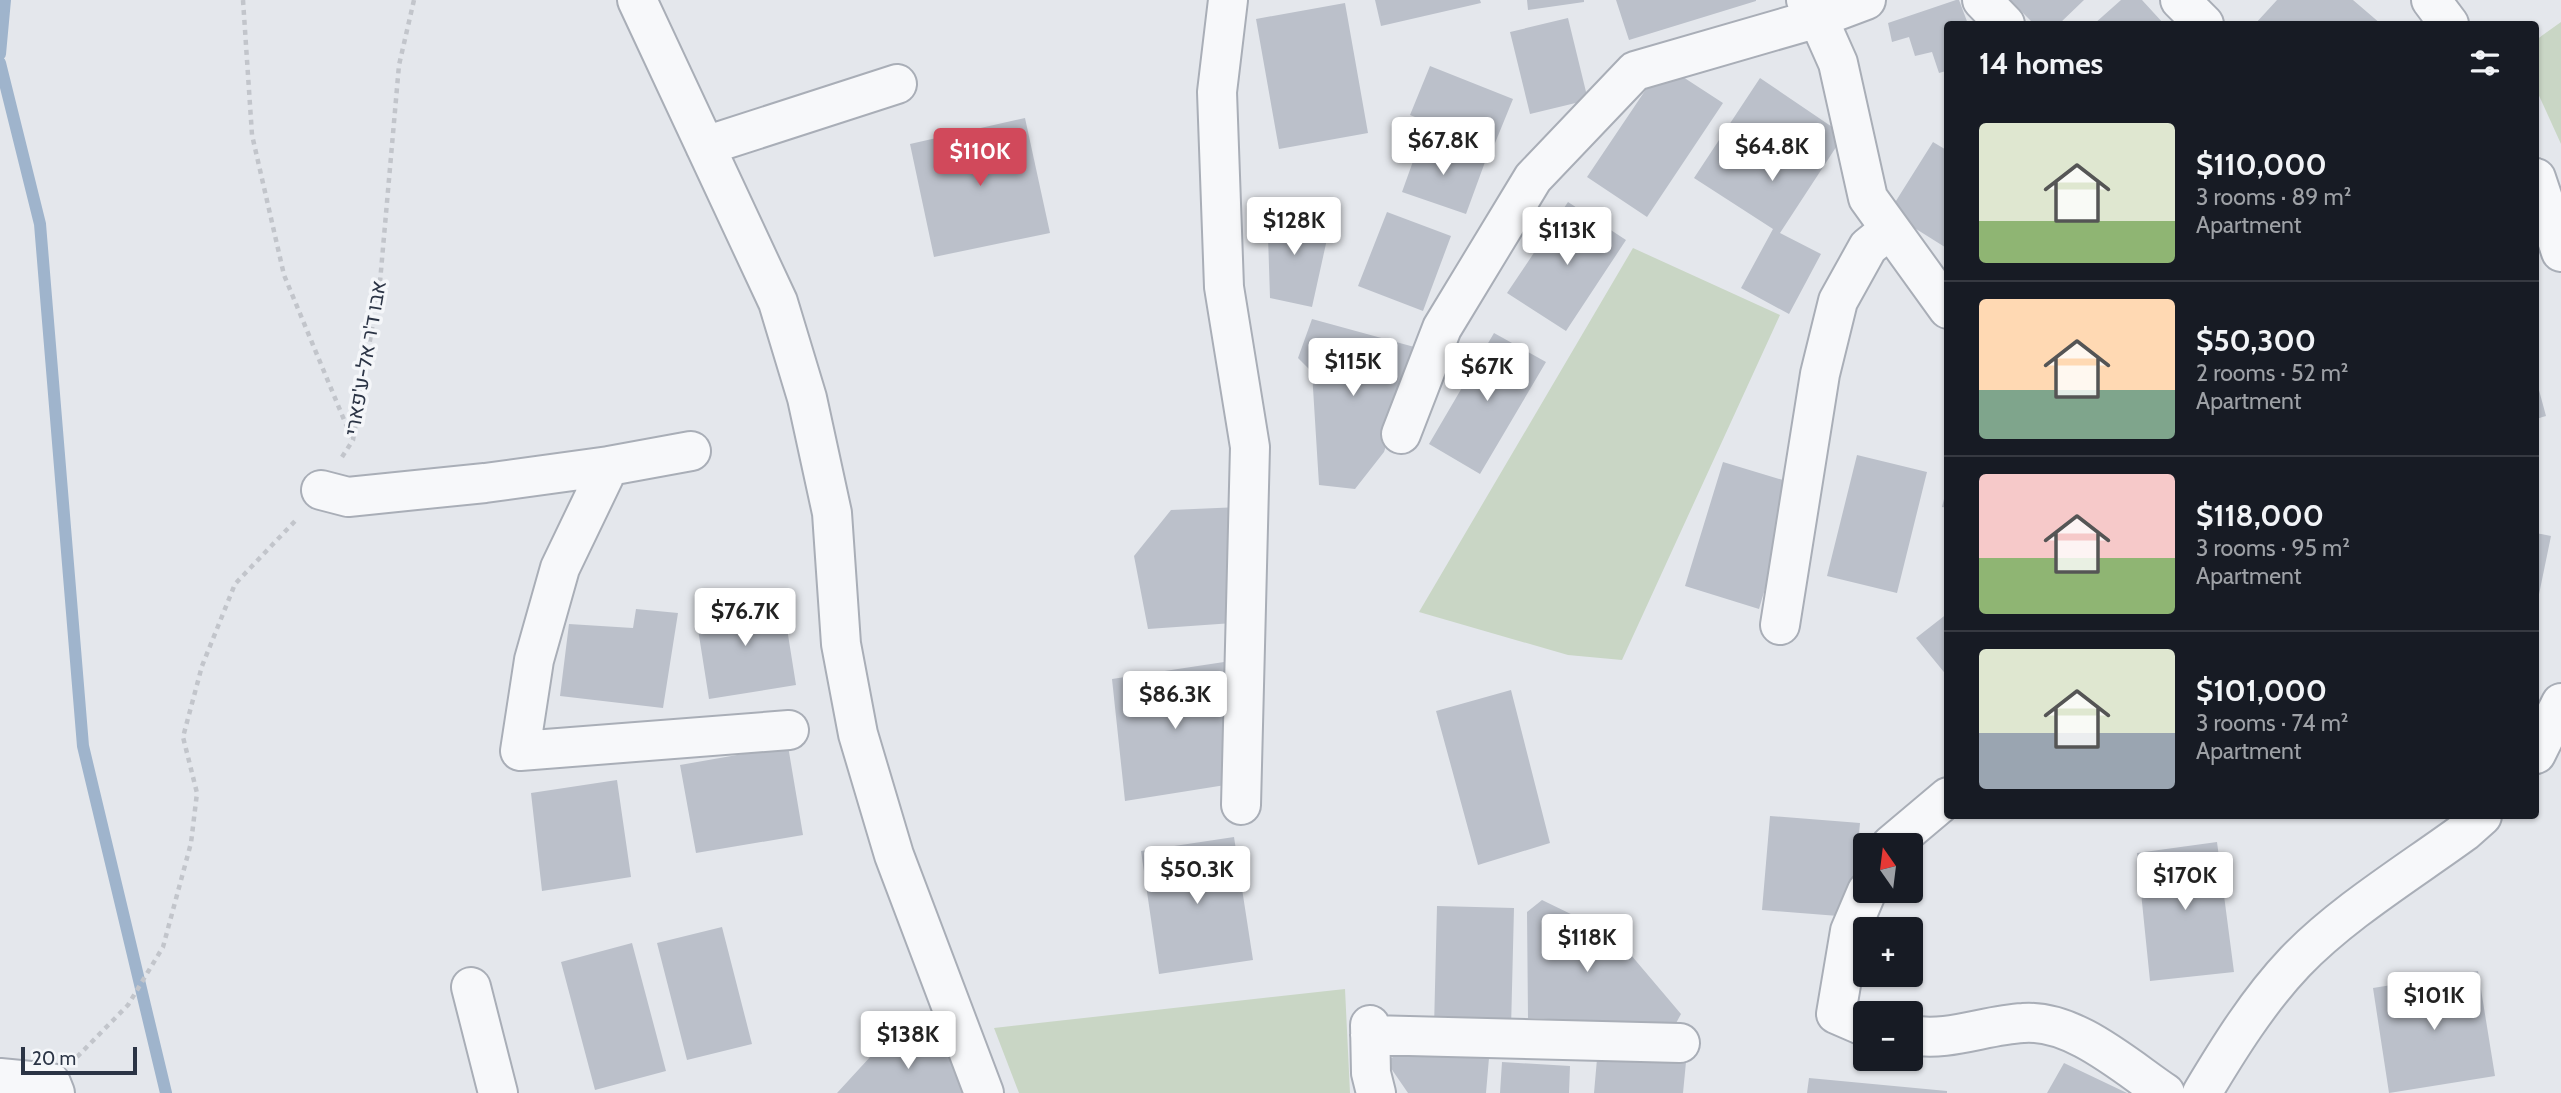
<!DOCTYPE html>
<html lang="en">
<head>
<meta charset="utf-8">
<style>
	body { margin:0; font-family:Cabin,Heebo,sans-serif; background:#242831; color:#f1f3f6; height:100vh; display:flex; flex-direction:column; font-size:26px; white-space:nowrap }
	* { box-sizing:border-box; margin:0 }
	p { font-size:23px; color:#9ea1a6 }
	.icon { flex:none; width:38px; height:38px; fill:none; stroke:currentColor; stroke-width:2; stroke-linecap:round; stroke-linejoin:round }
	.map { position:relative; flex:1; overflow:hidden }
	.panel { position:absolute; left:1944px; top:21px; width:595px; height:798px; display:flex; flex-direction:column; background:#171b24; border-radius:7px; box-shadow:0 2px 5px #0004 }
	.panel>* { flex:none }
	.needle { width:46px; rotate:346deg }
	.buttons { position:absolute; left:1853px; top:833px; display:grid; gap:14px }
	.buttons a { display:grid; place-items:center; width:70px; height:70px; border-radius:7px; background:#171b24; box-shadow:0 2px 5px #0004; font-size:35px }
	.scale { position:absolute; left:21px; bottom:18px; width:116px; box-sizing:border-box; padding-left:7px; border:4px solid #2b3445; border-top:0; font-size:19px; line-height:24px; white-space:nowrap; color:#2b3445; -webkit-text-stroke:5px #f4f6f9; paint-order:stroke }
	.price { position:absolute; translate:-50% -60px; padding:0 16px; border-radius:7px; background:#fff; color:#222; font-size:23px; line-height:46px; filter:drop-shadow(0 2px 4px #0008) }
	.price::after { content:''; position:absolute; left:50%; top:42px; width:21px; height:16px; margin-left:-10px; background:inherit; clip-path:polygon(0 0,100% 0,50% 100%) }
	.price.selected { background:#d1495b; color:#fff }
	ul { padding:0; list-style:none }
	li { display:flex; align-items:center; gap:21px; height:175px; padding:0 35px }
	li+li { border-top:2px solid #363941 }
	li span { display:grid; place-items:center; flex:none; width:196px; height:140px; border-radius:7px; color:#555 }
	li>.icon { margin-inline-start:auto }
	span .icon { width:84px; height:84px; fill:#fffc; stroke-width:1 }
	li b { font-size:30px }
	h2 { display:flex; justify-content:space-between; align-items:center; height:84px; padding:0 35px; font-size:30px }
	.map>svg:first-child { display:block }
</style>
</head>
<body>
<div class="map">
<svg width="2561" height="1093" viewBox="0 0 2561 1093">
	<rect width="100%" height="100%" fill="#e4e7ec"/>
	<path fill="#c9d6c5" d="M 2561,22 L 2561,144 L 2536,89 L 2536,40 Z
		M 1633,248 L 1780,315 L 1622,660 L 1568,655 L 1419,612 Z
		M 1345,989 L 1350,1093 L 1019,1093 L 994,1028 Z"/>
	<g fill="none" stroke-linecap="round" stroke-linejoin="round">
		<path stroke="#9fb4cc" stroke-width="12" d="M 0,54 L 5,0
			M 0,63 L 40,224 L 83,746 L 166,1093"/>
	</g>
	<path fill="#bbc0ca" d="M 1375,0 L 1480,0 L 1481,3 L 1381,26 Z
		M 1527,0 L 1584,0 L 1584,2 L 1528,10 Z
		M 1616,0 L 1756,0 L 1756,1 L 1629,40 Z
		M 1956,0 L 1959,0 L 1968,24 L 1948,24 L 1948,76 L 1946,71 L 1939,73 L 1932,52 L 1915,56 L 1909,37 L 1892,42 L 1888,23 Z
		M 2010,0 L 2084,0 L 2059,24 L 2034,24 Z
		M 2121,0 L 2142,0 L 2164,24 L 2094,24 Z
		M 2277,0 L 2353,0 L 2381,24 L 2255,24 Z
		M 1345,3 L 1368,133 L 1279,149 L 1256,19 Z
		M 1568,18 L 1588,100 L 1530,114 L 1510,32 Z
		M 1663,64 L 1723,103 L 1647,217 L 1587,177 Z
		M 1430,66 L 1513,99 L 1493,148 L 1410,115 Z
		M 1760,78 L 1844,135 L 1780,233 L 1821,254 L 1789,314 L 1741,288 L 1773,229 L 1694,178 Z
		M 1025,118 L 1050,233 L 934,257 L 910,144 Z
		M 1421,139 L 1485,162 L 1466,214 L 1402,192 Z
		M 1933,142 L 1948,151 L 1948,249 L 1889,212 Z
		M 1568,202 L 1626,240 L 1566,331 L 1507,293 Z
		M 1267,205 L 1329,230 L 1312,307 L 1270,298 Z
		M 1387,212 L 1451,236 L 1423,311 L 1358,286 Z
		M 1312,319 L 1418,348 L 1384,452 L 1355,489 L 1319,485 L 1312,372 L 1298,358 Z
		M 1494,333 L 1546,362 L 1480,474 L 1429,444 Z
		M 2536,379 L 2546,416 L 2536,419 Z
		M 1857,455 L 1927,472 L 1897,593 L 1827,576 Z
		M 1723,462 L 1796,484 L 1759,609 L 1685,586 Z
		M 1947,487 L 1948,487 L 1948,508 L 1942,507 Z
		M 1240,507 L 1233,623 L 1148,629 L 1134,556 L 1171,510 Z
		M 2536,533 L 2551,536 L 2537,604 L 2536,604 Z
		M 782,597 L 796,685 L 709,699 L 695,610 Z
		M 636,609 L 678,613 L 663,708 L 560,696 L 569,624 L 633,628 Z
		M 1948,613 L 1948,677 L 1916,638 Z
		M 1224,662 L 1238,783 L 1125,801 L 1112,679 Z
		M 1511,690 L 1550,843 L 1478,865 L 1436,711 Z
		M 788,746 L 803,835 L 696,853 L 680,765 Z
		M 617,780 L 631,877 L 542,891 L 531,793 Z
		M 1770,816 L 1860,823 L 1851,917 L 1762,910 Z
		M 1234,837 L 1253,960 L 1159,974 L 1141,851 Z
		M 2217,842 L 2234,972 L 2150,981 L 2137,853 Z
		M 1542,900 L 1614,935 L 1681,1014 L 1675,1025 L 1528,1018 L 1527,912 Z
		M 1437,906 L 1514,908 L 1511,1029 L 1434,1028 Z
		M 722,927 L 752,1044 L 687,1060 L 657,943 Z
		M 632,943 L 666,1071 L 595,1090 L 561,962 Z
		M 2478,971 L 2495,1076 L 2389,1093 L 2373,988 Z
		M 945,1036 L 963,1093 L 837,1093 L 871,1056 Z
		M 1402,1052 L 1489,1058 L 1486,1093 L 1408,1093 L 1386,1061 Z
		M 1597,1059 L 1686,1062 L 1683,1093 L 1594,1093 Z
		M 1502,1062 L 1570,1066 L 1569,1093 L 1500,1093 Z
		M 2064,1063 L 2127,1093 L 2047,1093 Z
		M 1809,1078 L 1947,1091 L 1947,1093 L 1807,1093 Z"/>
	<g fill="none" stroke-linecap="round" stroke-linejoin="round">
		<defs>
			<path id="minor" d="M 637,0 L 778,302 L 807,398 L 832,513 L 841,644 L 858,734 L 894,855 L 984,1093
				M 1228,0 L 1217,92 L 1224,287 L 1250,447 L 1241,805
				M 1806,0 L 1818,18 L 1838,63 L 1868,198 L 1948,309
				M 1982,0 L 2005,24
				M 2180,0 L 2204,24
				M 2431,0 L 2449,24
				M 705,146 L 897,84
				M 2536,178 L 2561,252
				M 1401,434 L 1442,328 L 1533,178 L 1635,71 L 1818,18 L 1866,0
				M 609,466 L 691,451
				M 321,490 L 348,497 L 485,483 L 609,466 L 560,568 L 534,660 L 520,751 L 789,730
				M 1780,625 L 1820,374 L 1838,301 L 1868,247 L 1890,229
				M 2536,754 L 2561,703
				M 1891,845 L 1948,797
				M 471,987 L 498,1093
				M 1370,1025 L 1371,1073 L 1376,1093
				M 1866,1027 L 1836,1014 L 1850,931 L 1867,891
				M 1370,1035 L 1680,1043
				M 1911,1035 C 1948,1042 1985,1025 2023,1023 C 2073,1019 2125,1066 2165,1093
				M 0,1078 L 51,1083 L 55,1093
				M 2202,1093 C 2229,1048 2258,1001 2295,962 C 2342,913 2409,872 2464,832 L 2482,816"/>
		</defs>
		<use href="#minor" stroke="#a9aeb7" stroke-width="42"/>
		<path stroke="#c2c5cb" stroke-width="4.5" stroke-dasharray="5 5" stroke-linecap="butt" d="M 243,0 L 252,135 L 284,275 L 352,439
			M 342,457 L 353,440 L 380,282 L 399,65 L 414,0
			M 77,1057 L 128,1005 L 163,947 L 191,843 L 197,793 L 183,737 L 202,666 L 235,584 L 296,520"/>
		<use href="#minor" stroke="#f7f8fa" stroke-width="38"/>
	</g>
	<g text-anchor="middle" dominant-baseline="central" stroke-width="7" stroke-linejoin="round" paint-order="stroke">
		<g font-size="21" fill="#2b3445" stroke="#f4f6f9">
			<text transform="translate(365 358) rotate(-80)">אבו ד'ר אל-ע'פארי</text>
		</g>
	</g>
</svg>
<div class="buttons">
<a><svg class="needle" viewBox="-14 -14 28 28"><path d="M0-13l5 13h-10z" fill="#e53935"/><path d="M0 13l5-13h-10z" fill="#9ea1a6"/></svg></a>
<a>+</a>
<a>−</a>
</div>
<div class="scale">20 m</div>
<b class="price" style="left:1443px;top:177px">$67.8K</b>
<b class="price" style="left:1772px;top:183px">$64.8K</b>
<b class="price selected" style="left:980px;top:188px">$110K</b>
<b class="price" style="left:1294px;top:257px">$128K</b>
<b class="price" style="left:1567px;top:267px">$113K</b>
<b class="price" style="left:1353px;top:398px">$115K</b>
<b class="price" style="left:1487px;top:403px">$67K</b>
<b class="price" style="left:745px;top:648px">$76.7K</b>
<b class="price" style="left:1175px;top:731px">$86.3K</b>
<b class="price" style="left:1197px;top:906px">$50.3K</b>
<b class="price" style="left:2185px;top:912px">$170K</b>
<b class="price" style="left:1587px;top:974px">$118K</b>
<b class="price" style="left:2434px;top:1032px">$101K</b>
<b class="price" style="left:908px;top:1071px">$138K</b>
<section class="panel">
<h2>14 homes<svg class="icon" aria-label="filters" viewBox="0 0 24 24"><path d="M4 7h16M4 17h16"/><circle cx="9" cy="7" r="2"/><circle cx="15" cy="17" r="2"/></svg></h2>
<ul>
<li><span style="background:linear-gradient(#dfe7d0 70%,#8fb573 0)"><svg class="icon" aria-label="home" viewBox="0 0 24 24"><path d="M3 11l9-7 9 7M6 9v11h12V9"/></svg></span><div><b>$110,000</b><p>3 rooms · 89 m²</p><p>Apartment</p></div></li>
<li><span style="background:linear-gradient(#ffd9b3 65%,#7fa58c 0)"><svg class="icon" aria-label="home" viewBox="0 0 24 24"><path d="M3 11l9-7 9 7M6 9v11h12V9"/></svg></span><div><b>$50,300</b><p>2 rooms · 52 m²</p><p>Apartment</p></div></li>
<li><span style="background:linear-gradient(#f6c9c9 60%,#8fb573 0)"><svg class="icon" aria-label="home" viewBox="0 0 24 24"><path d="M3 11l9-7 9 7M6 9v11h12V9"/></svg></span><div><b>$118,000</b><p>3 rooms · 95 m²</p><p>Apartment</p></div></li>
<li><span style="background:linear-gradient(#dfe7d0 60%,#9aa5b1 0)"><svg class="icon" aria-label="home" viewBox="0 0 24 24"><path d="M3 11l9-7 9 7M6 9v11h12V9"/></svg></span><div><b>$101,000</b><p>3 rooms · 74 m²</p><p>Apartment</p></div></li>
</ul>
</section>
</div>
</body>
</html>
